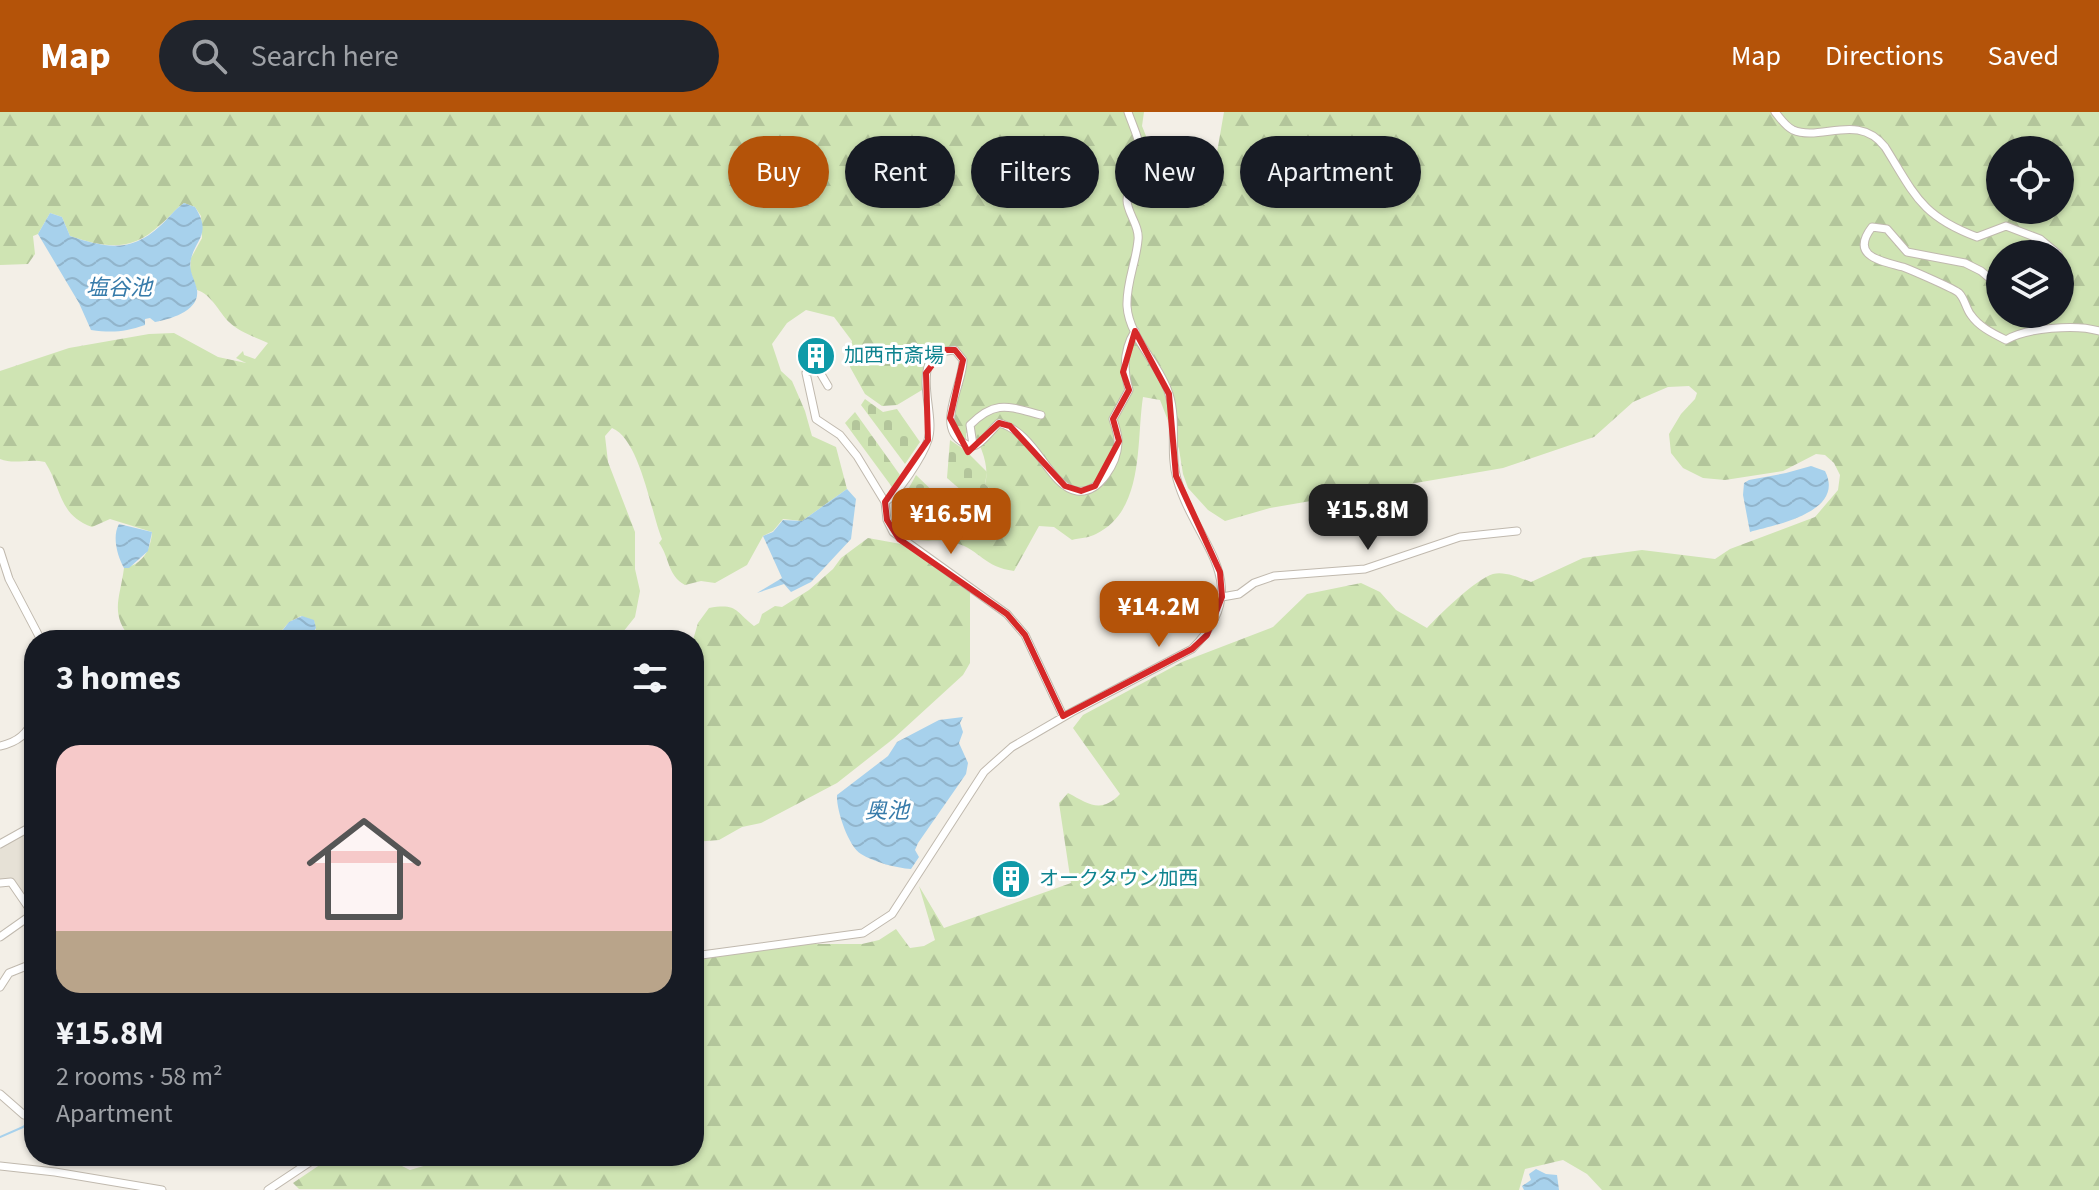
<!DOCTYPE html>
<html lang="en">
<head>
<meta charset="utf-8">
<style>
	body { margin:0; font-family:"Source Sans 3","Noto Sans JP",sans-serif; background:#20242c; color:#f1f3f6; height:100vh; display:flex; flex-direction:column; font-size:30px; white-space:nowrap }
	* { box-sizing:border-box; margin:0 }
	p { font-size:26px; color:#9ea1a6 }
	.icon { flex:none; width:44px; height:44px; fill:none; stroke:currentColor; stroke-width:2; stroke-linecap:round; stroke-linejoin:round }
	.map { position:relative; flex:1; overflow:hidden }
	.drawer { position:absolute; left:24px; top:518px; width:680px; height:536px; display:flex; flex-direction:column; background:#171b24; border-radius:32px; box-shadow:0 2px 6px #0004 }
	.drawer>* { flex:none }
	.top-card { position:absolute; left:728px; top:24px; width:760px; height:72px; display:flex; gap:16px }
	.tools { position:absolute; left:1986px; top:24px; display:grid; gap:16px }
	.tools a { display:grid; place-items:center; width:88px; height:88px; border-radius:50%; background:#171b24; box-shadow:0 2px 6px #0004; font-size:40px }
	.price { position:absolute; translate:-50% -68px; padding:0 18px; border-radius:16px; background:#b45309; color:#fff; font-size:26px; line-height:52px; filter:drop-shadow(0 2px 4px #0008) }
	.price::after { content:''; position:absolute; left:50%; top:48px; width:24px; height:18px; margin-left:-12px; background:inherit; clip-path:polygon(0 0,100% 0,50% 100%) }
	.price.selected { background:#222; color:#fff }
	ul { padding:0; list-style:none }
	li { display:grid; align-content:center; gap:16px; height:424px; padding:0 32px }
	li span { display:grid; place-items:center; height:248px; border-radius:24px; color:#555 }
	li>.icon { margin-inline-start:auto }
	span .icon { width:144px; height:144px; fill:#fffc; stroke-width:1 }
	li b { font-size:34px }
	h2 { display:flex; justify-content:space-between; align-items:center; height:96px; padding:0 32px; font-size:34px }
	.tag { padding:0 28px; border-radius:36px; background:#171b24; box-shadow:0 2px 6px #0004; font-size:28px; line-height:72px }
	.tag.selected { background:#b45309; color:#fff }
	header { display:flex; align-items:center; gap:48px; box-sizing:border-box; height:112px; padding:0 40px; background:#b45309; color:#fff }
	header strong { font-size:38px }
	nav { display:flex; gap:44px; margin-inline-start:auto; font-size:28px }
	.search { width:560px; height:72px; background:#20242c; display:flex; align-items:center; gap:20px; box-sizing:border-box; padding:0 28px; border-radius:44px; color:#9ea1a6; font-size:30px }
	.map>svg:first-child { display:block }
</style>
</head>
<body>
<header>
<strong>Map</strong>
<div class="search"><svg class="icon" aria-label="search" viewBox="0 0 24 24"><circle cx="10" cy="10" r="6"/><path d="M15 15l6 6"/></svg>Search here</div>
<nav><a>Map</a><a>Directions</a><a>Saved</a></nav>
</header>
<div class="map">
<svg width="2099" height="1078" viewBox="0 0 2099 1078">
	<defs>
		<pattern id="forest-firs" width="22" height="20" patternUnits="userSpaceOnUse" patternTransform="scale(2)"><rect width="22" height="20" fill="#cfe4b3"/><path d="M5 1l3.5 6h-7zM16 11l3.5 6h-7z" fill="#b3c59b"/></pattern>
		<pattern id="cemetery-stones" width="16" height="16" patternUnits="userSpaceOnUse" patternTransform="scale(2)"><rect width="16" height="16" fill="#cfe4b3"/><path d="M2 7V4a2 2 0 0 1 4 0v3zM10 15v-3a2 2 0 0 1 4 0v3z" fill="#b3c59b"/></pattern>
		<pattern id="water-waves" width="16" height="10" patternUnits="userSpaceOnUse" patternTransform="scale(2)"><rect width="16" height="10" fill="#a7d1ec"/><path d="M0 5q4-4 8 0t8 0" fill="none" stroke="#91b4cb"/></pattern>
	</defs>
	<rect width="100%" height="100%" fill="#f3efe7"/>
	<path fill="#e6e1d6" d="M 34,715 L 34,799 L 11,769 L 0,770 L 0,733 Z"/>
	<path fill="url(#forest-firs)" fill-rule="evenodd" d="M 0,0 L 1144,0 L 1142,14 L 1152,39 L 1190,32 L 1216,46 L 1224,0 L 2099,0 L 2099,1078 L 1602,1078 L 1587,1062 L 1563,1048 L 1525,1057 L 1519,1078 L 299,1077 L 293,1071 L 333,1044 L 400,1044 L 400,1053 L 410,1058 L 437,1050 L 467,1052 L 478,1044 L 694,1044 L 694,849 L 757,832 L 862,832 L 879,828 L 896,817 L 910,836 L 924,834 L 935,828 L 919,774 L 944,816 L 1071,771 L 1059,691 L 1068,681 C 1089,692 1101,702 1120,682 L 1073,616 L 1083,603 L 1182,550 L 1273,515 L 1307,482 L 1361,471 L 1380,480 L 1396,498 L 1427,516 C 1439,503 1476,467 1493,462 C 1505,459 1520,466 1531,470 L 1583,446 L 1642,438 L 1715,447 L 1730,437 L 1815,405 L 1838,378 L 1840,363 L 1834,351 L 1825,343 L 1816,342 L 1783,359 L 1725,368 L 1703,366 L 1683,356 L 1671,341 L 1669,322 L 1681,302 L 1695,287 L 1697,281 L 1689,274 L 1668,275 L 1633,290 L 1594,325 L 1503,356 L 1270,396 L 1225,409 L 1208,398 L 1188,376 L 1183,362 L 1179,337 L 1160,288 L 1143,285 C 1136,330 1145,398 1096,422 C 1089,426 1079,426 1072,428 L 1054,415 L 1039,414 L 1014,459 C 984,455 980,438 956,431 C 934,424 912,437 896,415 L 901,409 L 930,407 L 947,393 L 947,387 L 959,377 L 976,391 L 987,386 L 989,376 L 985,372 C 990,354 981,334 972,318 L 966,321 L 966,329 C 943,310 961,271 967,247 C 956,229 934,232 925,251 C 921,260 922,269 922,278 L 897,293 L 882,294 L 865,282 L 850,255 L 852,229 L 834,205 L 806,198 L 787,211 L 772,232 L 781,259 L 792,269 L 805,299 L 812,324 L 836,335 L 847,377 L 802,409 L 783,407 L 773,419 L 763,424 L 747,453 L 715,471 L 701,469 L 685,473 C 667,463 670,446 659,431 L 662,427 C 651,401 640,327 612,316 L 605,324 L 608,350 L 635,420 L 635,457 L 640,479 L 635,505 L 623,520 L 621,528 L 309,528 L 316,517 L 314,509 L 301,504 L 289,510 L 274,528 L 132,528 C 109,502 120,487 124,456 C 142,453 151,438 152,420 L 110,407 L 92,415 C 58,403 62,376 45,350 C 29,346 15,353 0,347 L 0,259 L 69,236 L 149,222 L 174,221 L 218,245 L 246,251 L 236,246 L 243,239 L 244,243 L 255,247 L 268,231 C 255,225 239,220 229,210 C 218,199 212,183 197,178 L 190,158 L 191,146 L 202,126 L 201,104 L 195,95 L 184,91 C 175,97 169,106 160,113 C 131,140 106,136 70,124 L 62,105 L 50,101 L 38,122 L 33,124 L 35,142 L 28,152 L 0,153 ZM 2000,38 L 2060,38 L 2060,98 L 2000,98 ZM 2000,142 L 2060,142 L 2060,202 L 2000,202 Z
		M 868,426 L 901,432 L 970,479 L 970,551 L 963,563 L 893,627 L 837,671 L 761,711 L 742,715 L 719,728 L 694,730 L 693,528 L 698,511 L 709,496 C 737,491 735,499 754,514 L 759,511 L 762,502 L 775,494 L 782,495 L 809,478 L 833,457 L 841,446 Z"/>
	<path fill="url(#cemetery-stones)" d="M 865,287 L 883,300 L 897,297 L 920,330 L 905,352 L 861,293 Z
		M 855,300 L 900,363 L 892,375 L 845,311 Z
		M 950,328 L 965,338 L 987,360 L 985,372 L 989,376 L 985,389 L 976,391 L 947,366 Z
		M 916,363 L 947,393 L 929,407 L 905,408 C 895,394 909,377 916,363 Z"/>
	<path fill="url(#water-waves)" d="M 184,91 L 195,95 C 212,122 196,126 191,147 C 188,159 195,167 197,178 C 200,199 170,207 155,210 L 150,206 L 145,207 L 145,213 C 125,220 112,221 91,218 L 79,191 L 38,122 L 50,101 L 62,105 L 70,124 C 106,136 131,141 160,114 C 169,106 175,97 184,91 Z
		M 1811,354 L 1825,359 C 1846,400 1775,413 1750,420 L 1743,383 L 1744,371 L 1749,368 L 1786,361 Z
		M 847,377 L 856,387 L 851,427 L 811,470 L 791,480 L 784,472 L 757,481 L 782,466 L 763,424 L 773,420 L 783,408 L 802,409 Z
		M 119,412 L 152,420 L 148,439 L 129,456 L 124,456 C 117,444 112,424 119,412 Z
		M 302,504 L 314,508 L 316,516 L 308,528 L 275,528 L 289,510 Z
		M 963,605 L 960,611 L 963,620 L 959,631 L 968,651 L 966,662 L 918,731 L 915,738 L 919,745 L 911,757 C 896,756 874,750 861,742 C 848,734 836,697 837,683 L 888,644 L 897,630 L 939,608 Z
		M 1536,1057 L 1546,1062 L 1557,1063 L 1559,1078 L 1524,1078 L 1522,1074 L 1531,1068 L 1529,1062 Z"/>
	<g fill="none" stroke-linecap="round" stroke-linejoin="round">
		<path stroke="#a7d1ec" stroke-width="2" d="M 0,1025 L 23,1015 L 34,1006"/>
		<defs>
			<path id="minor" d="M 1775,0 C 1781,7 1785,14 1793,18 C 1821,30 1858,0 1885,35 C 1915,83 1921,104 1977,125 L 2006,114 L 2040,127 L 2058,142
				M 2060,147 L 2060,149
				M 2000,175 L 1981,159 L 1965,151 L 1907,140 L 1887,117 L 1872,115 C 1849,145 1882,149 1903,155 C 1911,158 1955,177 1959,181 C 1965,187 1966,197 1971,203 C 1979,215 1994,222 2006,228 C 2026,216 2076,212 2099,219
				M 828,274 L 818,257 L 806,261 L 816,307 L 840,323 L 857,344 L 885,390 L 887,408 L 893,420 L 1007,502 L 1025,523 L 1063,604
				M 973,333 L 970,313 C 996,287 1009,295 1041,303
				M 885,390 C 898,382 923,344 928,328 C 938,300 904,240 955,238 L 963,248 C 964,271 934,315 964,331 C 968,334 971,335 976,333 C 984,329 992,317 999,311 C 1036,320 1049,375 1077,379 C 1100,382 1117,350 1118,331 C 1119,324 1115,314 1113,307 L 1129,278 C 1123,257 1123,238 1135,219
				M 0,439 L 9,467 L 41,528
				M 1222,485 L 1239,482 L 1254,471 L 1274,464 L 1365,457 L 1460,425 L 1517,419
				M 0,634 C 18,630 27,622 34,606
				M 0,732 L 34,713
				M 0,771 L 11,770 L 33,802
				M 0,825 L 34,801
				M 694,844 L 863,821 L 892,802 L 984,660 L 1012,635 L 1072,600 L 1192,537 C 1258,471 1195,432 1177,367 C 1169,340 1178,310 1169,282 C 1160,252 1129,226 1127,194 C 1126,171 1136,151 1138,128 C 1140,114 1127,101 1127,88 C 1127,72 1142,56 1141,41 C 1140,28 1132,12 1128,0
				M 0,875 L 9,861 L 34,851
				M 0,982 L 24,1003
				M 0,1054 L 55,1060 L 162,1078
				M 268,1078 L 319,1044"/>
		</defs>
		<use href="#minor" stroke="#c0b9ae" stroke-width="9"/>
		<use href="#minor" stroke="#fff" stroke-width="7"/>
	</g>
	<path fill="none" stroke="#d62828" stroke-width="6" stroke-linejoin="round" d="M 1135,219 L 1169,282 L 1176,364 L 1220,460 L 1222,485 L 1207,523 L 1192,537 L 1063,604 L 1025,523 L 1007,502 L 899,427 L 887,408 L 885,390 L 928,328 L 926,261 L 944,238 L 955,238 L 963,248 L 950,306 L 968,340 L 999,311 L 1010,314 L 1065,374 L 1081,379 L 1095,374 L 1119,329 L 1113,307 L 1129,278 L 1123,260 Z"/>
	<defs>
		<symbol id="building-disc" viewBox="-11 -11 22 22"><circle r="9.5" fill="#0f9aa8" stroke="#fff"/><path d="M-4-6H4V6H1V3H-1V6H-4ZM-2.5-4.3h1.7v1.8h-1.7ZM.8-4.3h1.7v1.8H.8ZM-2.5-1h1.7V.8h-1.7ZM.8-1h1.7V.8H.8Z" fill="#fff"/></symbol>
	</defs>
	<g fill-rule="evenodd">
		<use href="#building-disc" x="794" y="222" width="44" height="44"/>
		<use href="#building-disc" x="989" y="745" width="44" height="44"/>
	</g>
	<g text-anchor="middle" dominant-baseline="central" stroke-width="6" stroke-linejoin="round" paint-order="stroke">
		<g font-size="20" fill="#0d838f" stroke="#fff" text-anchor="start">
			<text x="844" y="244">加西市斎場</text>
			<text x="1039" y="767">オークタウン加西</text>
		</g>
		<g font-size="22" font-style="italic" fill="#377baa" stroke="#fff">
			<text x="119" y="176">塩谷池</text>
			<text x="887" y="699">奥池</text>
		</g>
	</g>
</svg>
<div class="tools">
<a><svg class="icon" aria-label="locate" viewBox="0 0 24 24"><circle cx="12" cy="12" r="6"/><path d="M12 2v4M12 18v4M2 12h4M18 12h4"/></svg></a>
<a><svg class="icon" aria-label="layers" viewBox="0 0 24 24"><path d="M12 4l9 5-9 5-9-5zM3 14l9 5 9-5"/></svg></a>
</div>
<b class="price selected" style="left:1368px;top:440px">¥15.8M</b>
<b class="price" style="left:951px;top:444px">¥16.5M</b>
<b class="price" style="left:1159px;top:537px">¥14.2M</b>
<div class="top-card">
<a class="tag selected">Buy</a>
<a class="tag">Rent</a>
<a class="tag">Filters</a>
<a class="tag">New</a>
<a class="tag">Apartment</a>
</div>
<section class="drawer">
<h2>3 homes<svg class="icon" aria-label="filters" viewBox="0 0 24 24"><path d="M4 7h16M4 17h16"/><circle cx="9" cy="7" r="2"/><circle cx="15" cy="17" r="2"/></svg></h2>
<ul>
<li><span style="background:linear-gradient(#f6c9c9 75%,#b9a48a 0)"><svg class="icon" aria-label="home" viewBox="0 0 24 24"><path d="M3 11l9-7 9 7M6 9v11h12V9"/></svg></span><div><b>¥15.8M</b><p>2 rooms · 58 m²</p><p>Apartment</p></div></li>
</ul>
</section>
</div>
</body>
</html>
